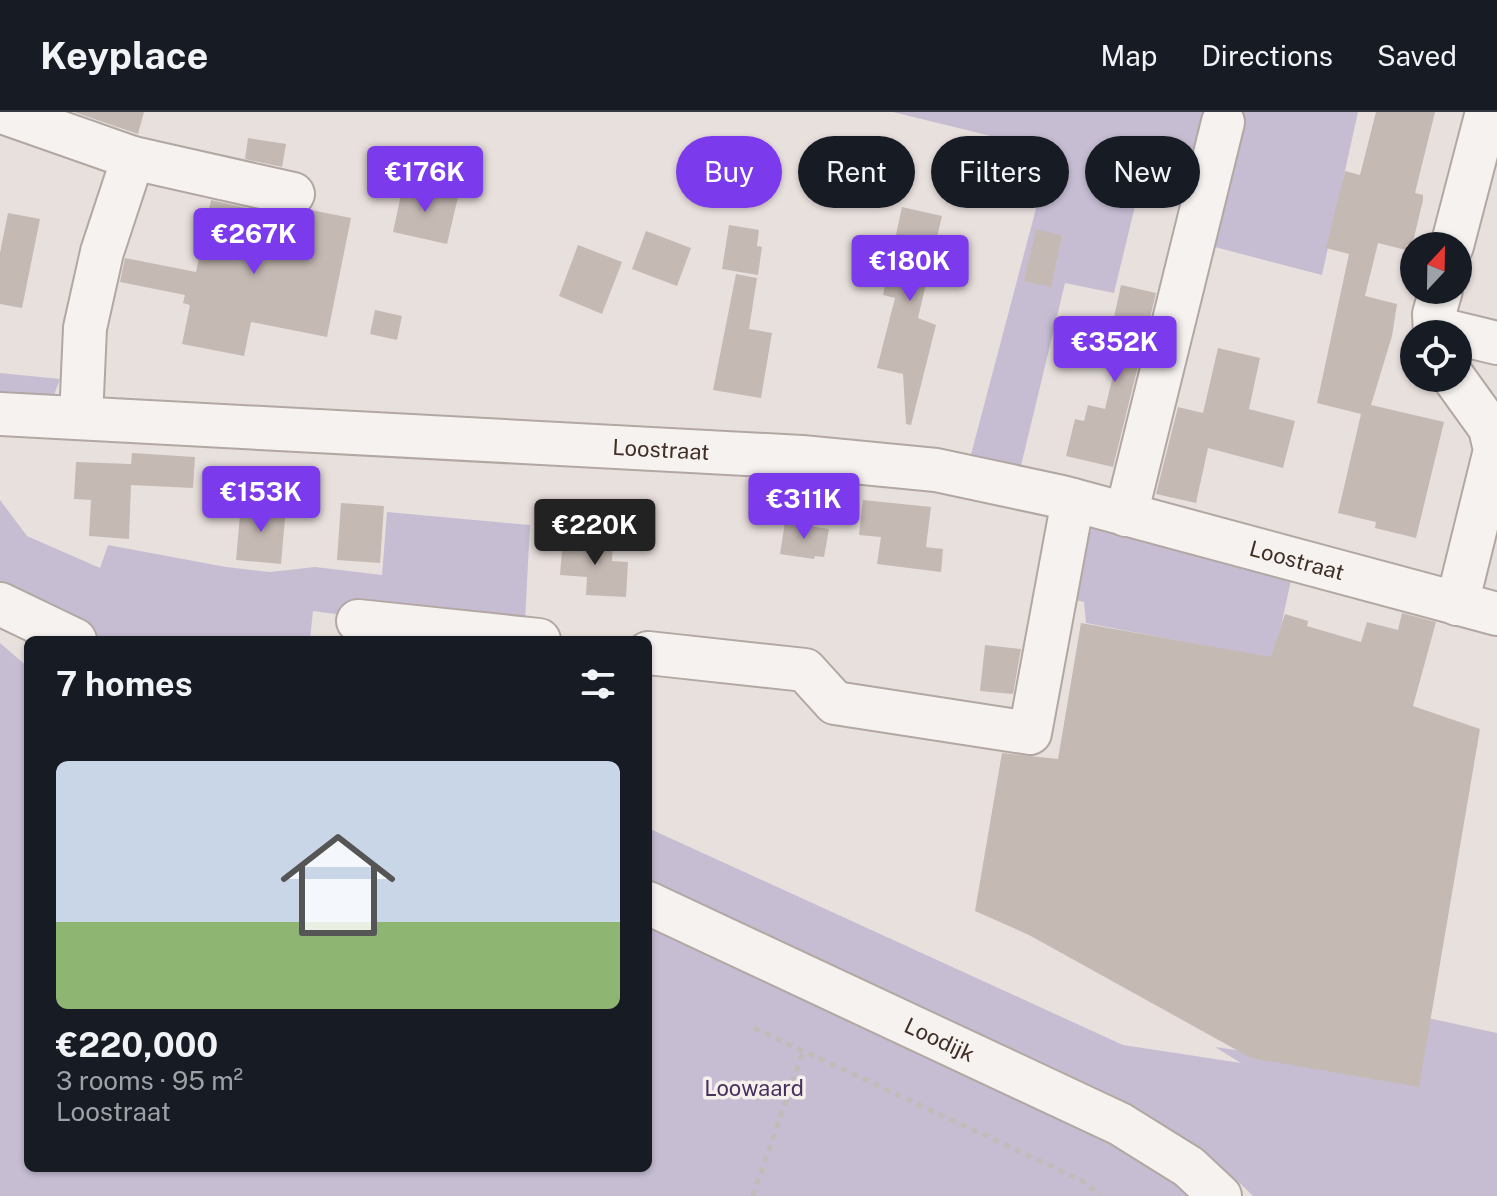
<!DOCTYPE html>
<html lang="en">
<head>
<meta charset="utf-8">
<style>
	body { margin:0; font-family:"Public Sans",sans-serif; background:#242831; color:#f1f3f6; height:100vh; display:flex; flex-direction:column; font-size:30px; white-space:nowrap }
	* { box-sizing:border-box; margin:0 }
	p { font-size:26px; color:#9ea1a6 }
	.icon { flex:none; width:44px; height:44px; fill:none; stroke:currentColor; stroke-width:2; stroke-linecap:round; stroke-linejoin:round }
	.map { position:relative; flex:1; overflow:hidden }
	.drawer { position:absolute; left:24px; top:524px; width:628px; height:536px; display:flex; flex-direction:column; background:#171b24; border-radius:12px; box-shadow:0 2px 6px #0004 }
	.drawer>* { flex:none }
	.guide { position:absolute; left:676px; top:24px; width:700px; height:72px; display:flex; gap:16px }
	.needle { width:52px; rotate:22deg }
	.buttons { position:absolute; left:1400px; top:120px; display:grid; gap:16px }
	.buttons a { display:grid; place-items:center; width:72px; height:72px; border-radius:50%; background:#171b24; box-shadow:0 2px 6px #0004; font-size:40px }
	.price { position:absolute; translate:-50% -68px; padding:0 18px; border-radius:8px; background:#7c3aed; color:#fff; font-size:26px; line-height:52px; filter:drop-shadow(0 2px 4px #0008) }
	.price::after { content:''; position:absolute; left:50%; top:48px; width:24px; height:18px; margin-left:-12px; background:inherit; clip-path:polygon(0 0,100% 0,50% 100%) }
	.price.active { background:#222; color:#fff }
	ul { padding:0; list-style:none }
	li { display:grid; align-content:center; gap:16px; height:424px; padding:0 32px }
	li span { display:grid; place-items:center; height:248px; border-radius:12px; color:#555 }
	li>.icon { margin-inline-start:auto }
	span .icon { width:144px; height:144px; fill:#fffc; stroke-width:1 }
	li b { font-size:34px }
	h2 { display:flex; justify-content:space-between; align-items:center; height:96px; padding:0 32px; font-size:34px }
	.pill { padding:0 28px; border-radius:36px; background:#171b24; box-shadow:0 2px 6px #0004; font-size:28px; line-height:72px }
	.pill.active { background:#7c3aed; color:#fff }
	header { display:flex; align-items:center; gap:48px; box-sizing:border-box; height:112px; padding:0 40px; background:#171b24; border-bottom:2px solid #363941 }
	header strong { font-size:38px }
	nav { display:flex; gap:44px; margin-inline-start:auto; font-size:28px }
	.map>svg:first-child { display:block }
</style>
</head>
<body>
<header>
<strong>Keyplace</strong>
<nav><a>Map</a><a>Directions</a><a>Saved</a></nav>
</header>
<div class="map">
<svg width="1497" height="1084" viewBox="0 0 1497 1084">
	<rect width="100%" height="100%" fill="#e8e0dd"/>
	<path fill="#c6bdd3" d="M 893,0 L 1212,0 L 1195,73 L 1143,61 L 1114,181 L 1065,171 L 1020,358 L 969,350 L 1038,89 L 986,75 L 995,25 Z
		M 1238,0 L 1358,0 L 1322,163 L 1211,134 Z
		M 0,261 L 60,267 L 50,294 L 0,288 Z
		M 0,388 L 27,424 L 100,456 L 108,433 L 226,455 L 270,460 L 315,455 L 382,463 L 387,400 L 530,413 L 524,528 L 313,499 L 310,528 L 101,528 L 0,483 Z
		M 1082,401 L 1294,454 L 1274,547 L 1086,511 L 1084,490 L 1060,484 Z
		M 0,531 L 28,555 L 28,1056 L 648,1056 L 648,810 L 1080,1006 L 1208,1084 L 0,1084 Z
		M 648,716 L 1123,933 L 1241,951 L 1215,935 L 1418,964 L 1428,906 L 1497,921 L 1497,1084 L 1253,1084 C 1220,1050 1180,1023 1139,1000 L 648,775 Z"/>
	<path fill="#c5b9b3" d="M 74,0 L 144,0 L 138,22 Z
		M 1376,0 L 1435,0 L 1415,81 L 1423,83 L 1423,88 L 1412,134 L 1407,133 L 1406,138 L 1378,131 L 1365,184 L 1397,192 L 1392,224 L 1371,293 L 1444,310 L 1416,426 L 1375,416 L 1376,410 L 1338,401 L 1361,302 L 1317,291 L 1349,142 L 1326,136 L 1345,59 L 1360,63 Z
		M 248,26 L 286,32 L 282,55 L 245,47 Z
		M 403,73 L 458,85 L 447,132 L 393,120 Z
		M 211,88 L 288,105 L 301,105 L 311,98 L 351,106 L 327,225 L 251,210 L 244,244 L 182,232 L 190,193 L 183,191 L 185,183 L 120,170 L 125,146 L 196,160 Z
		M 902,95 L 942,104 L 918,206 L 936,213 L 911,313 L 906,312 L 903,262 L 877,256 L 895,186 L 883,183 Z
		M 8,101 L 40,107 L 22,196 L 0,192 L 0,141 Z
		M 729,113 L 759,118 L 757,134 L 762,135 L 758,163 L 722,157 Z
		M 1036,117 L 1062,123 L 1051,175 L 1024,169 Z
		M 646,119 L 691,136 L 677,174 L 632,157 Z
		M 578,133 L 622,150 L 602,202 L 559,184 Z
		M 736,162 L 757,166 L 749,217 L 772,221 L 761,286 L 713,278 Z
		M 1121,173 L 1156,181 L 1113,355 L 1066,344 L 1075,307 L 1084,309 L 1088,293 L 1105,297 L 1125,213 L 1113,210 Z
		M 375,198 L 402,204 L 397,228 L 370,222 Z
		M 1218,236 L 1260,246 L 1249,297 L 1295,309 L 1283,356 L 1208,336 L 1196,391 L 1156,382 L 1178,295 L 1203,301 Z
		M 132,341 L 195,345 L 193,376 L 131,373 L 129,427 L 89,424 L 91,388 L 74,387 L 76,350 L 131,352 Z
		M 863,388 L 931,395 L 926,435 L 943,437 L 941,460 L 877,452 L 881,425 L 859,423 Z
		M 341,391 L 384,394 L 380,451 L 337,448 Z
		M 241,392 L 286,395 L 281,452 L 236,448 Z
		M 785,410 L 829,417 L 824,445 L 815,444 L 814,447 L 780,442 Z
		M 563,426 L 613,430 L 612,449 L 628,450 L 626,485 L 586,483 L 587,465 L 560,463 Z
		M 1402,501 L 1436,510 L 1413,594 L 1480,617 L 1419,975 L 1251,946 L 1029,823 L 975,799 L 1002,641 L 1058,647 L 1081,511 L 1271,545 L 1285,502 L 1308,509 L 1307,514 L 1361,530 L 1367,510 L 1398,518 Z
		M 985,533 L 1021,537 L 1013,582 L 980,579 Z"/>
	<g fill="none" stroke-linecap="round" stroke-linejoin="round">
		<defs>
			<g id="minor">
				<path d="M 2,0 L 133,46 L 102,140 L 85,216 L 81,306"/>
				<path d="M 133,46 L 293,82"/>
				<path d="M 1452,134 L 1487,0"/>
				<path d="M 1435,216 L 1497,231"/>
				<path d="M 1435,222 L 1434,202 L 1441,178"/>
				<path d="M 1454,266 L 1490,316 L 1495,338 L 1457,492"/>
				<path id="s1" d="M 0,302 L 802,345 L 936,358 L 1062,385 L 1497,502"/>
				<path d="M 1126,403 L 1223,10"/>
				<path d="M 0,492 L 75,528"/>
				<path d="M 358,509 L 539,528"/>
				<path d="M 648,541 L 805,558 L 835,591 L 1030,621 L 1073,388"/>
				<path id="s2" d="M 648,791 L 1120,1012 L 1189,1055 L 1220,1084"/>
			</g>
		</defs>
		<use href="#minor" stroke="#b2a7a2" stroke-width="46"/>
		<path stroke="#c3bbb7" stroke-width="5" stroke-dasharray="6 6" stroke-linecap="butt" d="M 754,916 L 1081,1068 L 1101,1084
			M 753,1084 L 803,939"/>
		<use href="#minor" stroke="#f6f2f0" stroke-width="42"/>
	</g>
	<g text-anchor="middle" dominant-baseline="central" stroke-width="7" stroke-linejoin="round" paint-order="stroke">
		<g font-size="22" fill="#402d25" stroke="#f6efec">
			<text stroke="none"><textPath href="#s1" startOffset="662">Loostraat</textPath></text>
			<text stroke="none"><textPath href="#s1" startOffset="1310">Loostraat</textPath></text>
			<text stroke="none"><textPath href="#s2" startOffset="322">Loodijk</textPath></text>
		</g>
		<g font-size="22" fill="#46315d" stroke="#f6efec">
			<text x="754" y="976">Loowaard</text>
		</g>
	</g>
</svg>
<div class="buttons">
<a><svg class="needle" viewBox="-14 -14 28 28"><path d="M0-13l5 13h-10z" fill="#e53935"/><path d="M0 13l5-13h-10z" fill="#9ea1a6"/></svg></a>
<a><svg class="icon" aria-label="locate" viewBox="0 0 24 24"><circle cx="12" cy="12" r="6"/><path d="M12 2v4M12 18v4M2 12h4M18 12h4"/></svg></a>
</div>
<b class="price" style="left:425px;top:102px">€176K</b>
<b class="price" style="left:254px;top:164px">€267K</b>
<b class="price" style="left:910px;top:191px">€180K</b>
<b class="price" style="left:1115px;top:272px">€352K</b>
<b class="price" style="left:261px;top:422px">€153K</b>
<b class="price" style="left:804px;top:429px">€311K</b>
<b class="price active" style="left:595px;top:455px">€220K</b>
<div class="guide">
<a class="pill active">Buy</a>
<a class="pill">Rent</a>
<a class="pill">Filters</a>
<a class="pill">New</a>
</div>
<section class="drawer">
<h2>7 homes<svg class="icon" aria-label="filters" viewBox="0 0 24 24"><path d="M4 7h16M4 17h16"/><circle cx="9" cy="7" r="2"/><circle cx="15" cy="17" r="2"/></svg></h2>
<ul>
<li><span style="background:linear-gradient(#c9d6e8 65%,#8fb573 0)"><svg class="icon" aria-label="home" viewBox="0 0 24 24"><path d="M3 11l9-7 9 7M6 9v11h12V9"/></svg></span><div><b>€220,000</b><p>3 rooms · 95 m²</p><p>Loostraat</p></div></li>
</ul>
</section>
</div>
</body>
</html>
